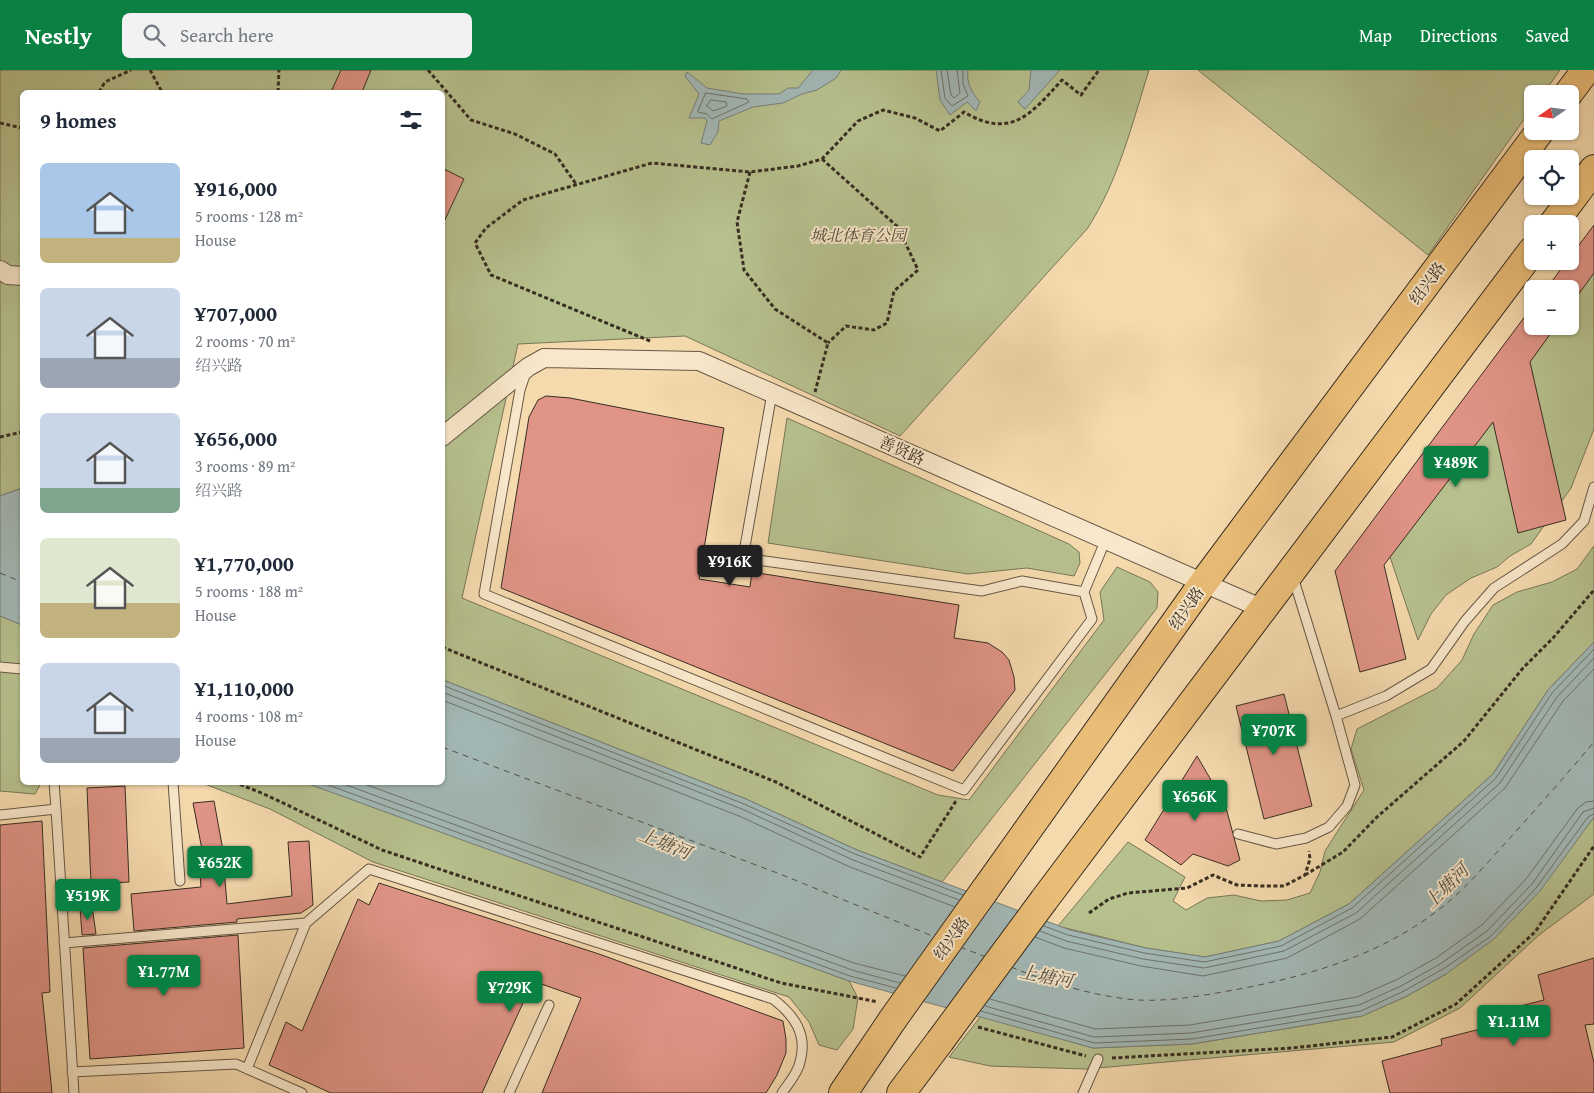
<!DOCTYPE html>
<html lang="en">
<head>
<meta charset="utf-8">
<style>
	body { margin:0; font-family:"Gentium Book Plus","Noto Serif SC",serif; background:#f2f2f3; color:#1f2937; height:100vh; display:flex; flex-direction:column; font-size:19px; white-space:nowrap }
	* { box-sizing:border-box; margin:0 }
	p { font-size:16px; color:#747a83 }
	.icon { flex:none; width:28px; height:28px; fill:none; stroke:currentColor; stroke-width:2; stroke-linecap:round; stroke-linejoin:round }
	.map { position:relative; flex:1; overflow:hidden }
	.drawer { position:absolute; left:20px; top:20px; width:425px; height:695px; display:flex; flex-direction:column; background:#fff; border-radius:8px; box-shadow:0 1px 4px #0004 }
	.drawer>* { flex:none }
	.needle { width:32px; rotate:256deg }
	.controls { position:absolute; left:1524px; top:15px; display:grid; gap:10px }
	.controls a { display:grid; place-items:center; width:55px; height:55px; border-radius:8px; background:#fff; box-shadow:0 1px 4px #0004; font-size:25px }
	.price { position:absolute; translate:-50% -42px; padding:0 11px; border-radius:5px; background:#0b8043; color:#fff; font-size:16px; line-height:32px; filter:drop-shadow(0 1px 2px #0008) }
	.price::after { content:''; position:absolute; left:50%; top:30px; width:15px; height:11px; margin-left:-8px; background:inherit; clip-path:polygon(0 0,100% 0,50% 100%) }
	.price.on { background:#222; color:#fff }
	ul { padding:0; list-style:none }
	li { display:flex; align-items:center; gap:15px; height:125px; padding:0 20px }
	li span { display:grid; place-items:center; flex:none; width:140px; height:100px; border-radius:8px; color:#555 }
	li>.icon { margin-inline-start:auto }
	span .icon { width:60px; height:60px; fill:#fffc; stroke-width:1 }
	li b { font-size:21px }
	h2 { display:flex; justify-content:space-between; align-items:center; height:60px; padding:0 20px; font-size:21px }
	header { display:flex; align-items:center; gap:30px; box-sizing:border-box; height:70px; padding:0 25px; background:#0b8043; color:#fff }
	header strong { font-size:24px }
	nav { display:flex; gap:28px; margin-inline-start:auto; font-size:18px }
	.search { width:350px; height:45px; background:#f2f2f3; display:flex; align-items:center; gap:12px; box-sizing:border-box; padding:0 18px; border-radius:8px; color:#747a83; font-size:19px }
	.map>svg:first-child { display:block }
</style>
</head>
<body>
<header>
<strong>Nestly</strong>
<div class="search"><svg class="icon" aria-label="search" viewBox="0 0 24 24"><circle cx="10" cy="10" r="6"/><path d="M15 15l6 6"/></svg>Search here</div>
<nav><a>Map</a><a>Directions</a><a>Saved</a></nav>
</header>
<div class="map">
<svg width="1594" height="1023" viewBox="0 0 1594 1023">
	<rect width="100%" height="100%" fill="#f5daae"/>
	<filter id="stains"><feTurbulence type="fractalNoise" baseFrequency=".004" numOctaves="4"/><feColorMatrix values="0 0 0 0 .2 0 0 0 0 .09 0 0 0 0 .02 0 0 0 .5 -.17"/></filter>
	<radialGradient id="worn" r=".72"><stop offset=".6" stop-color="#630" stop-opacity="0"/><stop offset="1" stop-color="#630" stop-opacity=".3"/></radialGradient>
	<path fill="#b7c18e" stroke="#787758" d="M 0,0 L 1149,0 C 1132,54 1118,112 1087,159 L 900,366 L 685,266 L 518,274 L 462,528 L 938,725 L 969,730 L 1104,550 L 1100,522 L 1117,497 L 1150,512 L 1158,522 L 1157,538 L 942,812 L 857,780 L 746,729 L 443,610 L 442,22 L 22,22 L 22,418 L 0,426 Z
		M 1198,0 L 1560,0 L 1543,24 L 1532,24 L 1532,38 L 1428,185 Z
		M 1594,189 L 1594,359 L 1571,418 L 1531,474 L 1510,486 L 1497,497 L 1471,508 L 1446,525 L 1431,544 L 1418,570 L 1385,472 L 1545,256 L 1570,256 L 1570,222 Z
		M 787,348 L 1069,474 L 1079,482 L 1080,493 L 1074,506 L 1027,498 L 968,504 L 768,473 Z
		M 1594,476 L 1594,572 L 1548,620 L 1493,704 L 1349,834 L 1279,871 L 1205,887 L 1146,878 L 1058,856 L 1128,772 L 1185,807 L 1173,831 L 1186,840 L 1207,828 L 1234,825 L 1261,831 L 1287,830 L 1310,823 L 1320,802 L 1325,781 L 1364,720 L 1351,679 L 1357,659 L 1437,618 L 1462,590 L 1474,564 L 1493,535 L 1517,522 L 1552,512 L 1577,499 Z
		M 0,546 L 22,555 L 22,712 L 41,713 L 35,724 L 0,721 Z
		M 202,713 L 307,713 L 849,911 L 858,928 L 853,959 L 837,980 L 819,975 L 809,952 L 789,927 L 373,792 L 270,739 Z
		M 1594,747 L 1594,824 L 1539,865 L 1460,938 L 1394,972 L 1086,999 L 990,996 L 949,987 L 981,946 L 1093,978 L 1192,974 L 1362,946 L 1407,926 L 1446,904 L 1567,781 Z"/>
	<path fill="#a2b8b6" stroke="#78807b" d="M 813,0 L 841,0 L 836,8 L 817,20 L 802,24 L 783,33 L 753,37 L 719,51 L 718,62 L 710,75 L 701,73 L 707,51 L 705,48 L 689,48 L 699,24 L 685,6 L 687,2 L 707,18 L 743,24 L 779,24 L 788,18 L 798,18 Z
		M 936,0 L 968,0 C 966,13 972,23 980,32 L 976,41 L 967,32 L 950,45 L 940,30 Z
		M 1031,0 L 1060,0 L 1025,39 L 1018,32 L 1029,20 Z
		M 22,418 L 22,555 L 0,546 L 0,426 Z
		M 1594,572 L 1594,747 L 1540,821 L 1494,869 L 1446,904 L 1407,926 L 1362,946 L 1192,974 L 1093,978 L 849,911 L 306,713 L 442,712 L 443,610 L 746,729 L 857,780 L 1070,860 L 1146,878 L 1205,887 L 1279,871 L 1349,834 L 1493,704 L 1548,620 Z"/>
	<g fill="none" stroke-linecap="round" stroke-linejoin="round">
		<path stroke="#6d726c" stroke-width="1" d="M 941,0 L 945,28 L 952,36 L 968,26 L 963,14 L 963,0
			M 947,0 L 951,25 L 954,28 L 960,23 L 957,0
			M 706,23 L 747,29 L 749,32 L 712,49 L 707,44 L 698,42 Z
			M 711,30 L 726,32 L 727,36 L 713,41 L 707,36 Z
			M 442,615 L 744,734 L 855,784 L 963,825
			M 442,622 L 742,739 L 853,790 L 959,830
			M 442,630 L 739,746 L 850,797 L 955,837
			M 320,712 L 850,906 L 896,918
			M 338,712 L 852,900 L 900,913
			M 359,712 L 854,893 L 905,906
			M 1044,856 L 1068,865 L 1144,883 L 1204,892 L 1281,876 L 1352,838 L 1496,708 L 1552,623 L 1594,579
			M 1040,861 L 1066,871 L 1143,889 L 1204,898 L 1284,881 L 1356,843 L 1500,713 L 1557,627 L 1594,588
			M 1035,867 L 1064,878 L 1141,896 L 1203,906 L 1287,888 L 1360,849 L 1505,718 L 1563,631 L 1594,599
			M 990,929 L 1095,959 L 1190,955 L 1357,927 L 1398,909 L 1436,888 L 1482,855 L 1526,809 L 1578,738 L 1586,732 L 1594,731
			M 985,936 L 1094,967 L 1191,963 L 1359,935 L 1401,916 L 1440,894 L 1487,861 L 1532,814 L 1583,742 L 1594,738
			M 981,941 L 1094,973 L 1192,969 L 1361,941 L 1404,921 L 1443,899 L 1491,866 L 1536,818 L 1588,747 L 1594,744"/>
		<path stroke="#525047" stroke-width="1" stroke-dasharray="6 5" stroke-linecap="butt" d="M 0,503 L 22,512
			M 442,677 L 780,804 L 935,867
			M 960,877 L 986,887
			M 1011,897 C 1048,912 1087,924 1127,929 C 1160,933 1195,927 1228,921 C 1302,908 1377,887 1437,841 C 1464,821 1487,793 1509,769 C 1538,737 1566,705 1594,672"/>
	</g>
	<path fill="#e09486" stroke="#382d22" d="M 341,0 L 371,0 L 362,22 L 331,22 Z
		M 442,98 L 464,109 L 442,156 Z
		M 1594,155 L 1594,203 L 1570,236 L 1570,219 L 1546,219 L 1567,191 L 1570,191 L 1570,187 Z
		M 1532,237 L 1532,256 L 1556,256 L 1530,292 L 1566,450 L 1518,463 L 1493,352 L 1384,495 L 1406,589 L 1360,602 L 1335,501 Z
		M 546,326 L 570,328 L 724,358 L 699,509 L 750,517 L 752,502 L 959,535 L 954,568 L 988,573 L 1002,582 L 1009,590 L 1014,607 L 1015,620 L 953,701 L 501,518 L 529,347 L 538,330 Z
		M 1284,624 L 1312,736 L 1264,749 L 1236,636 Z
		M 1197,686 L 1225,734 L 1240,790 L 1228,796 L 1193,784 L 1181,795 L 1145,770 Z
		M 125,716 L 129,812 L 91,814 L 87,718 Z
		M 214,731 L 222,775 L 227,834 L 292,826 L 288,772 L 309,771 L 313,835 L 301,843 L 237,849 L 237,852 L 134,861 L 131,824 L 201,817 L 199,791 L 204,790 L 193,733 Z
		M 42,751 L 50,922 L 42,923 L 52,1023 L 0,1023 L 0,755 Z
		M 379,813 L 599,884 L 783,951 L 786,969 L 786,983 L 777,1005 L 766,1023 L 542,1023 L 581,928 L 533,911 L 482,1023 L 331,1023 L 269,995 L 286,952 L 302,961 L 358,829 L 369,835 Z
		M 92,836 L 96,864 L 82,865 L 80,838 Z
		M 238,865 L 244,978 L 90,989 L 83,878 Z
		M 1594,888 L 1594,954 L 1585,955 L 1594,993 L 1594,1023 L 1390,1023 L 1382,991 L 1442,975 L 1441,969 L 1492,956 L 1489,944 L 1544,930 L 1538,905 Z"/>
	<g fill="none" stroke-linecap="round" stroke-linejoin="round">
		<defs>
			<path id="service" d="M 526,302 L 520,320 L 484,524 L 964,720 L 1092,549 L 1084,522
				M 772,323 L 743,488 L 982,521 L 1022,511 L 1084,522 L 1106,469
				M 1293,507 L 1336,646
				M 0,597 L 22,599
				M 54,712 L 56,739
				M 173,712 L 180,811
				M 0,745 L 56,739 L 74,1023
				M 1238,764 L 1276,774 L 1306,768 L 1329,757 L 1347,736 L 1355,715 L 1336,646 L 1386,626 L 1431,599 L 1465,551 L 1494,518 L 1562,474 L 1584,451 L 1594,417
				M 64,873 L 306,853
				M 247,999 L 306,853 L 369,799 L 773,929 C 794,945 808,964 800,992 C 798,1003 788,1014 782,1023
				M 72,1002 L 236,994 L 302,1023
				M 509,1023 L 549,935
				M 1083,1023 L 1098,989"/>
			<path id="minor" d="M 0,200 L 8,205 L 22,206
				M 442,367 L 528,297 L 544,288 L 699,291 L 1263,539"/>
			<path id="primary" d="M 1568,24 L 1586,0
				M 1553,154 L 1594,99
				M 985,820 L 1204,512 L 1540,61
				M 1044,830 L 1532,181
				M 843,1023 L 893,949
				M 901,1023 L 940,971"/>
		</defs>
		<use href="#service" stroke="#675845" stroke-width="11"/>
		<use href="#minor" stroke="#675845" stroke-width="20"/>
		<use href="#primary" stroke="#382d22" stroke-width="30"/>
		<path stroke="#382d22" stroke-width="3" stroke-dasharray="4 2.5" stroke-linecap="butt" d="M 150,0 L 162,22
			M 428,0 L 471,50 L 515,64 L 555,84 L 576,114
			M 99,22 L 105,12 L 131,0
			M 278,22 L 279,0
			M 0,53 L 22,58
			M 822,89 L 898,157 L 918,200 L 894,221 L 887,253 L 874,260 L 846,256 L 828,273
			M 750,102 L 737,152 L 744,200 L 775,239 L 828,273 L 815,322
			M 650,271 L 491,205 L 475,173 L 486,158 L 523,130 L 652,93 L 750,102 L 798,96 L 822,89 L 858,51 L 883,40 L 915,48 L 940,61 L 964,42 C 1011,70 1031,44 1062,10 L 1081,25 L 1099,0
			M 0,367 L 22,362
			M 442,577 L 776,712 L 920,787 L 956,731
			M 234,712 L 264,724 L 382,780 L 781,913 L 878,932
			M 1305,805 L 1343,782 L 1377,747 L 1464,671 L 1523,598 L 1553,568 L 1594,520
			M 1089,843 L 1109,829 L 1128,823 L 1187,818 L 1213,805 L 1237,815 L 1262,816 L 1284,816 L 1305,805 L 1310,789 L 1309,781
			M 978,957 L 1086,986
			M 1112,988 L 1292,978 L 1392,967 L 1456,934 L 1535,862 L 1594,776"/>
		<use href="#service" stroke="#f8e7ca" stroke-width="9"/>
		<use href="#minor" stroke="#f8e7ca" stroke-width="18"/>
		<use href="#primary" stroke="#eabd77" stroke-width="28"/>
		<defs>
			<path id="primary-bridge" d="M 893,949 L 985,820
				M 940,971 L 1044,830"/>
		</defs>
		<use href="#primary-bridge" stroke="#382d22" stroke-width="30" stroke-linecap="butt"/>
		<use href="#primary-bridge" stroke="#eabd77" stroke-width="28"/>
	</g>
	<g text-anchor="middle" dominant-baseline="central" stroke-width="4" stroke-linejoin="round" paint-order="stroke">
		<g font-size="16" font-style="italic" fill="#514b38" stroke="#f8e7ca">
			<text x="858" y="165">城北体育公园</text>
		</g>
		<g font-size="16" fill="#382d22" stroke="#f8e7ca">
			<text transform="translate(1427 213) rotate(-53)">绍兴路</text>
			<text transform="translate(902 380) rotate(24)">善贤路</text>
			<text transform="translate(1186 538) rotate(-55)">绍兴路</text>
			<text transform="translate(951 868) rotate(-54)">绍兴路</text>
		</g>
		<g font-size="18" font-style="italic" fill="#525047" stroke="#f8e7ca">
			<text transform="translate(665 773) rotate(22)">上塘河</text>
			<text transform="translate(1446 816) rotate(-45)">上塘河</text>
			<text transform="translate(1046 906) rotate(11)">上塘河</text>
		</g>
	</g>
	<rect width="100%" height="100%" filter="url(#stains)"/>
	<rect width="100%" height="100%" fill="url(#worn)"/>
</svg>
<div class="controls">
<a><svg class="needle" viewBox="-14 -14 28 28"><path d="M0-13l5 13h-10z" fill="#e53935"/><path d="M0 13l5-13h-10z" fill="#747a83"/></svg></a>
<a><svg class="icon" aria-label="locate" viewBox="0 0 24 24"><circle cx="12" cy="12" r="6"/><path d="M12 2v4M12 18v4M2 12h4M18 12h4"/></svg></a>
<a>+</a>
<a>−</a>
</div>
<b class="price" style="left:1456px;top:418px">¥489K</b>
<b class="price on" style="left:730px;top:517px">¥916K</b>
<b class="price" style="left:1274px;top:686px">¥707K</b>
<b class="price" style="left:1195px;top:752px">¥656K</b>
<b class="price" style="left:220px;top:818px">¥652K</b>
<b class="price" style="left:88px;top:851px">¥519K</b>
<b class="price" style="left:164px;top:927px">¥1.77M</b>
<b class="price" style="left:510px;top:943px">¥729K</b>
<b class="price" style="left:1514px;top:977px">¥1.11M</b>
<section class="drawer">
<h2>9 homes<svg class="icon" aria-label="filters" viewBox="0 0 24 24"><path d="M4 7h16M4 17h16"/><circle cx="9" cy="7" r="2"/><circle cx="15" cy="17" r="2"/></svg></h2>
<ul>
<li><span style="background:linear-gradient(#a9c7e8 75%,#c2b280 0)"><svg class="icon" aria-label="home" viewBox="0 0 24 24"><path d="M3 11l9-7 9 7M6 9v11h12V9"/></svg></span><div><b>¥916,000</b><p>5 rooms · 128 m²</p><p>House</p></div></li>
<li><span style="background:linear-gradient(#c9d6e8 70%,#9aa5b1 0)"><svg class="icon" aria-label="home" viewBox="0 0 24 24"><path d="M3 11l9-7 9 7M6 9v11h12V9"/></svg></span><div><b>¥707,000</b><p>2 rooms · 70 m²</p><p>绍兴路</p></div></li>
<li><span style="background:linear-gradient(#c9d6e8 75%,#7fa58c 0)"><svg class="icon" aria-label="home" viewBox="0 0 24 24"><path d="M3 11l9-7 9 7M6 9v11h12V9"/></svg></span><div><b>¥656,000</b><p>3 rooms · 89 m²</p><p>绍兴路</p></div></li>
<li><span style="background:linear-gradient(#dfe7d0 65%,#c2b280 0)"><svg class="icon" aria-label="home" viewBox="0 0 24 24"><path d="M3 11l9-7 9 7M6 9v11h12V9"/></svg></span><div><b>¥1,770,000</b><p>5 rooms · 188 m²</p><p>House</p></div></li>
<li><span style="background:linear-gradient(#c9d6e8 75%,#9aa5b1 0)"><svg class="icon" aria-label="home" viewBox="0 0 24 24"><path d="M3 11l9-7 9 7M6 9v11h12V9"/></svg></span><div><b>¥1,110,000</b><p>4 rooms · 108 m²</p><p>House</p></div></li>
</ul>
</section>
</div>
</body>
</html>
